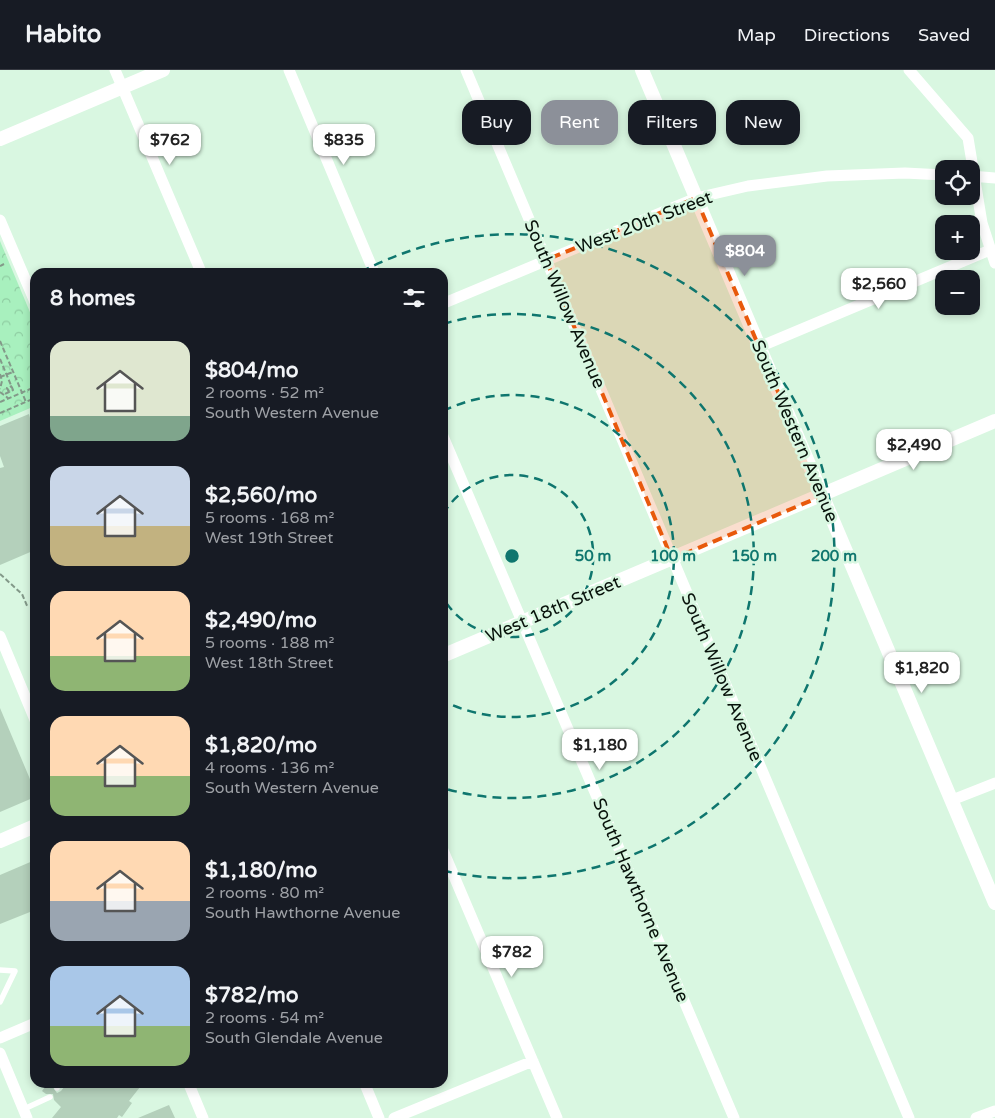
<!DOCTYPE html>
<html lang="en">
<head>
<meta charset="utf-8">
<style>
	body { margin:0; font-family:"Varela Round",sans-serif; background:#20242c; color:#f1f3f6; height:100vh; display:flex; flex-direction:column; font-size:19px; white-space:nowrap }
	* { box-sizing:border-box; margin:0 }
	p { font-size:16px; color:#9ea1a6 }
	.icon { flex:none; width:28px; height:28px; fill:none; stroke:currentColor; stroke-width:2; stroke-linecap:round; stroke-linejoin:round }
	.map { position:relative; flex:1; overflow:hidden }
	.panel { position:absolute; left:30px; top:198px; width:418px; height:820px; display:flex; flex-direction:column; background:#171b24; border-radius:15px; box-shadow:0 2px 8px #0003 }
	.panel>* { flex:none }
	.guide { position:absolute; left:462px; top:30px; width:458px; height:45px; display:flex; gap:10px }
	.controls { position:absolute; left:935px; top:90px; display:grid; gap:10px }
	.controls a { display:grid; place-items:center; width:45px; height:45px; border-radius:10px; background:#171b24; box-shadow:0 2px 8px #0003; font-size:25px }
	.price { position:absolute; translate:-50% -42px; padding:0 11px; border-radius:10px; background:#fff; color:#222; font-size:16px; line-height:32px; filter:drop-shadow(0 1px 2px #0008) }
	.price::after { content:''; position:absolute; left:50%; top:30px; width:15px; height:11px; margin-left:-8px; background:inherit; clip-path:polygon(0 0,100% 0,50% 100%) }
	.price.on { background:#8c9099; color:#fff }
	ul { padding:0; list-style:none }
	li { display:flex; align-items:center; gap:15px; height:125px; padding:0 20px }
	li span { display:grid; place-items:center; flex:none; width:140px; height:100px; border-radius:15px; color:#555 }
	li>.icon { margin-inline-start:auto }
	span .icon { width:60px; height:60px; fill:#fffc; stroke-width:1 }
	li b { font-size:21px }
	h2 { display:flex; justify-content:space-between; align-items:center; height:60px; padding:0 20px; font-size:21px }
	.pill { padding:0 18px; border-radius:15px; background:#171b24; box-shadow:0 2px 8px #0003; font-size:18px; line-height:45px }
	.pill.on { background:#8c9099; color:#fff }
	header { display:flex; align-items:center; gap:30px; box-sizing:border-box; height:70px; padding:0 25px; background:#171b24; border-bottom:1px solid #363941 }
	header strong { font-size:24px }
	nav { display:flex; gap:28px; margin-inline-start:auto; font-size:18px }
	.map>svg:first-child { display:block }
</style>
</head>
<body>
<header>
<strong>Habito</strong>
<nav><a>Map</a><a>Directions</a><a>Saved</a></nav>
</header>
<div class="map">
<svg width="995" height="1048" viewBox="0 0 995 1048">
	<defs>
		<pattern id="forest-crowns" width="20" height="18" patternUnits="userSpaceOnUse" patternTransform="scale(1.25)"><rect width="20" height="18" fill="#a8f0be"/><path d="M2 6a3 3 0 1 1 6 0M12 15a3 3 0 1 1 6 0" fill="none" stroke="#8fcda2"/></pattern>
	</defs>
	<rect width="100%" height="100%" fill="#d9f7e1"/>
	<path fill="url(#forest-crowns)" d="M 0,171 L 35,254 L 35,336 L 0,351 Z"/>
	<path fill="#b4d0bb" d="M 29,344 L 30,348 L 35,346 L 35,480 L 0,495 L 0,398 L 4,397 L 0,386 L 0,356 Z
		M 0,638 L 35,721 L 35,727 L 0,742 Z
		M 35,790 L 35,840 L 0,854 L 0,805 Z
		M 49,1012 L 57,1023 L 61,1021 L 68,1012 L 144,1012 L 129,1031 L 132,1033 L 122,1047 L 119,1045 L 117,1048 L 52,1048 L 61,1037 L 54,1030 L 53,1024 L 46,1024 L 42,1021 Z
		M 169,1035 L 175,1048 L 138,1048 Z"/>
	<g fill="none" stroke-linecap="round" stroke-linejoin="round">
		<path stroke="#839989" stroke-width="2" stroke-dasharray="5 2.5" stroke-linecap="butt" d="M 0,196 L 4,194
			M 0,271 L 26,332
			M 0,289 L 13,320 L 5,324
			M 0,304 L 2,311 L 0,319
			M 0,307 L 13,302
			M 0,322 L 8,328
			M 9,322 L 7,318 L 12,316
			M 0,332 L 35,317
			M 0,343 L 35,328
			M 0,504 L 22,524 L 28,538"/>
		<path stroke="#fff" stroke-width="5.5" d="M 0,900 L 15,901 L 0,932
			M 57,1018 L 57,1012
			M 24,1039 L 50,1027"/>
		<path stroke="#fff" stroke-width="11" d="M 115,0 L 201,202
			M 289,0 L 374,202
			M 466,0 L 909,1048
			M 909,0 L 968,68 L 982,153 L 995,193
			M 971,106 L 995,108
			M 0,150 L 35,232
			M 442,234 L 696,128 L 748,116 L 827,106 L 905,103 L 944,105
			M 759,277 L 990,180
			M 442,364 L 734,1048
			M 0,566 L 35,650
			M 952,730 L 995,713
			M 442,778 L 557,1048
			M 0,968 L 35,953
			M 0,983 L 27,1048
			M 188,1012 L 203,1048
			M 364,1012 L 379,1048
			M 394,1048 L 533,991
			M 976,1048 L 995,1041"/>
		<path stroke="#fff" stroke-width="14" d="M 642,0 L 995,833
			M 0,69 L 163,0
			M 442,586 L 995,351
			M 0,771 L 35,756"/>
	</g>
	<path fill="#e8590c" fill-opacity="0.2" stroke="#e8590c" stroke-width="4" stroke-dasharray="10 6" stroke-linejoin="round" d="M 696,128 L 822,426 L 672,489 L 546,190 Z"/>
	<g fill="none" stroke="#0f766e" stroke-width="2.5" stroke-dasharray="9 6">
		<path d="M443 444A81 81 0 1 1 443 528"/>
		<path d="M443 341A161 161 0 1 1 443 631"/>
		<path d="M443 254A242 242 0 1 1 443 718"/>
		<path d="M361 202A322 322 0 1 1 445 801"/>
	</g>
	<g text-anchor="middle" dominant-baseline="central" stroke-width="5" stroke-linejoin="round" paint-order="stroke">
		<g font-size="18" fill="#08120b" stroke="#d9f7e1">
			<text transform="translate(644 152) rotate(-21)">West 20th Street</text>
			<text transform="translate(565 234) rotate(67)">South Willow Avenue</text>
			<text transform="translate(795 361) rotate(67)">South Western Avenue</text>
			<text transform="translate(553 539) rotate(-23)">West 18th Street</text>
			<text transform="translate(722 607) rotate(67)">South Willow Avenue</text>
			<text transform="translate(641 830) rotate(67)">South Hawthorne Avenue</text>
		</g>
	</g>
	<circle cx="512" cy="486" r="8" fill="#0f766e" stroke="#d9f7e1" stroke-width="2.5"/>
	<g font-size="15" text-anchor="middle" font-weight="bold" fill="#0f766e" stroke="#d9f7e1" stroke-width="5" stroke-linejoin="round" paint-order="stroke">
		<text x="593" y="491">50 m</text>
		<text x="673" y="491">100 m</text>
		<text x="754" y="491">150 m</text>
		<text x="834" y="491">200 m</text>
	</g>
</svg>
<div class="controls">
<a><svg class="icon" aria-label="locate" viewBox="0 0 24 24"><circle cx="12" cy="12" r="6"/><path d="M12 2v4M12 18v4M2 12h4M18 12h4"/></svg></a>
<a>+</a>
<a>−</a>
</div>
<b class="price" style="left:170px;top:96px">$762</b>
<b class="price" style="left:344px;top:96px">$835</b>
<b class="price on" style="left:745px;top:207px">$804</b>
<b class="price" style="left:879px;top:240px">$2,560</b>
<b class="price" style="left:914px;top:401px">$2,490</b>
<b class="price" style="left:922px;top:624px">$1,820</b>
<b class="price" style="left:600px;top:701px">$1,180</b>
<b class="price" style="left:512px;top:908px">$782</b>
<div class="guide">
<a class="pill">Buy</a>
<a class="pill on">Rent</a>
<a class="pill">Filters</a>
<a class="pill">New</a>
</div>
<section class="panel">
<h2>8 homes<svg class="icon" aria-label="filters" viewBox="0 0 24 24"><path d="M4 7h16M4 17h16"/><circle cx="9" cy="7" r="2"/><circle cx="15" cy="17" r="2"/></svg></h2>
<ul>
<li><span style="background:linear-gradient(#dfe7d0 75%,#7fa58c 0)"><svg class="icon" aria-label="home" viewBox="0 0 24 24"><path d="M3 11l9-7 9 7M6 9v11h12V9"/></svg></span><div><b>$804/mo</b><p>2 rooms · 52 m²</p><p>South Western Avenue</p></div></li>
<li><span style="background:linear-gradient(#c9d6e8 60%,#c2b280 0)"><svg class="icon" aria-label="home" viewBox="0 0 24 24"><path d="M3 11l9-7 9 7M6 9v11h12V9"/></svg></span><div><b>$2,560/mo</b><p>5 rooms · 168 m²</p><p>West 19th Street</p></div></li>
<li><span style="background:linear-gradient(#ffd9b3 65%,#8fb573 0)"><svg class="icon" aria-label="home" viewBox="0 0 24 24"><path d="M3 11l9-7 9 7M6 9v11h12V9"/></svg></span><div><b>$2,490/mo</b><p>5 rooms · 188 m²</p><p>West 18th Street</p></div></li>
<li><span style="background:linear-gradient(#ffd9b3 60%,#8fb573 0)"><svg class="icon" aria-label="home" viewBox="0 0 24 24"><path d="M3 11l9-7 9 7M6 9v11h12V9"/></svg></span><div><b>$1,820/mo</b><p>4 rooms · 136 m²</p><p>South Western Avenue</p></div></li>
<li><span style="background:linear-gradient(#ffd9b3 60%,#9aa5b1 0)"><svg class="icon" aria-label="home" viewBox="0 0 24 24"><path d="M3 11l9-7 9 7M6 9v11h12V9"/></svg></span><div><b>$1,180/mo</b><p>2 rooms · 80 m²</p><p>South Hawthorne Avenue</p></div></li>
<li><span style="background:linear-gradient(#a9c7e8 60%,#8fb573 0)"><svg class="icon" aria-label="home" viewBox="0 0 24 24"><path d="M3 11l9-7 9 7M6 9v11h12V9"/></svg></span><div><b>$782/mo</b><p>2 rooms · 54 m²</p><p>South Glendale Avenue</p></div></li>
</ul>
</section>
</div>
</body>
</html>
